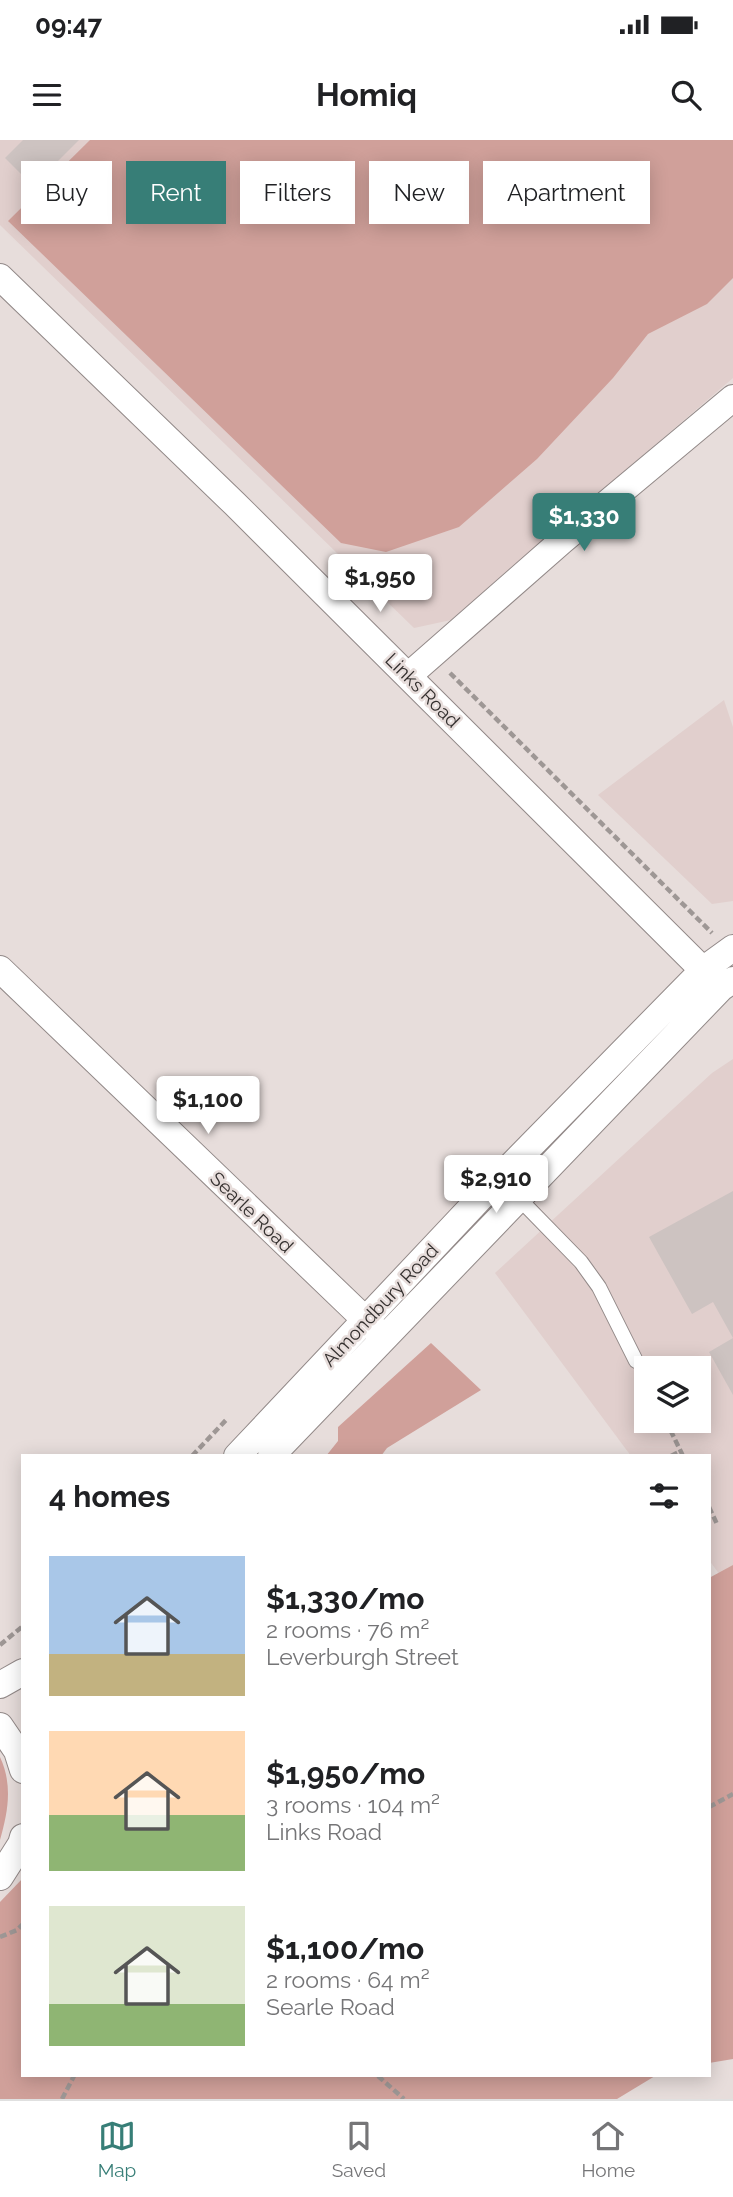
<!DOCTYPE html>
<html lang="en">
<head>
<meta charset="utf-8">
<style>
	body { margin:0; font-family:Raleway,sans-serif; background:#f6f6f6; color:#202124; height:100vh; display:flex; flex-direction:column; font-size:26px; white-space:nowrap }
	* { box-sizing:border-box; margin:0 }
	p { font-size:23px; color:#757577 }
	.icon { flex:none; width:38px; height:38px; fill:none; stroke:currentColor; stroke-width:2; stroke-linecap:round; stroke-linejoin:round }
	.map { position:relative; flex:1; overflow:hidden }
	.sheet { position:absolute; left:21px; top:1314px; width:690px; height:623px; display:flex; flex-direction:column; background:#fff; border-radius:0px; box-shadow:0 4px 18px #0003 }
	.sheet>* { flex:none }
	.banner { position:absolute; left:21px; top:21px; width:691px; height:63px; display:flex; gap:14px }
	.buttons { position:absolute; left:634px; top:1216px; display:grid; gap:14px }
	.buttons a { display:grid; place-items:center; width:77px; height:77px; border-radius:0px; background:#fff; box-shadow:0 4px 18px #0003; font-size:35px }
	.price { position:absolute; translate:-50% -60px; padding:0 16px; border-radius:7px; background:#fff; color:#222; font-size:23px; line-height:46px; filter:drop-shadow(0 2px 4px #0008) }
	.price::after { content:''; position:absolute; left:50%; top:42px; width:21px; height:16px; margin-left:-10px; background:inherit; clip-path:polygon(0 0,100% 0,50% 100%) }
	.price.active { background:#377e77; color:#fff }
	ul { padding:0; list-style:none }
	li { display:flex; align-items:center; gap:21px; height:175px; padding:0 28px }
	li span { display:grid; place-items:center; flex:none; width:196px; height:140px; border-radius:0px; color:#555 }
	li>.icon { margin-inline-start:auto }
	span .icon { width:84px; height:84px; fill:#fffc; stroke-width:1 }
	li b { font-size:30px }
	h2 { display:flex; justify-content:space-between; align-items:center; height:84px; padding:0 28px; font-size:30px }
	.chip { padding:0 24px; border-radius:0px; background:#fff; box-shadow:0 4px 18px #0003; font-size:24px; line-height:63px }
	.chip.active { background:#377e77; color:#fff }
	.status { display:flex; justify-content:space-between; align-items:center; height:49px; padding:0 35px; background:#fff; direction:ltr }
	.status svg { height:19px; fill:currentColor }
	header { display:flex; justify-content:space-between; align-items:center; height:91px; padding:0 28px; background:#fff; font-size:32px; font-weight:700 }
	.tabs { display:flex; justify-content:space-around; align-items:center; height:98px; border-top:2px solid #e0e0e0; background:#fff; font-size:19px; color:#757577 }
	.tabs a { display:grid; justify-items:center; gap:4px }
	.tabs .active { color:#377e77 }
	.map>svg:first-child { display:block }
</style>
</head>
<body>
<div class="status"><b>09:47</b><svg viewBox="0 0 49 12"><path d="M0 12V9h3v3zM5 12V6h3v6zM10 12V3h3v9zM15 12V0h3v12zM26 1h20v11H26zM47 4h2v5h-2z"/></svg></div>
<header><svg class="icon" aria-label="menu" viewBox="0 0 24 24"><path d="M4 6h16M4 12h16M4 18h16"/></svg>Homiq<svg class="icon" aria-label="search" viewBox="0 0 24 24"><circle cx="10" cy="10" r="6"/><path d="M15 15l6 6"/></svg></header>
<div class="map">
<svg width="733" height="1959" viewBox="0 0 733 1959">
	<rect width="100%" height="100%" fill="#e7dddb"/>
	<path fill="#e1cfcd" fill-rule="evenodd" d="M 0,0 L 733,0 L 733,238 L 451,480 L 414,488 L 0,85 Z
		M 724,560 L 733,587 L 733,761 L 712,764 L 598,655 Z
		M 733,919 L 733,1453 L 709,1420 L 709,1316 L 631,1316 L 495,1133 L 712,933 ZM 646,1228 L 698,1228 L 698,1281 L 646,1281 Z"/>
	<path fill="#d0a09a" d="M 90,0 L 733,0 L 733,138 L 707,164 L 648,194 L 613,238 L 537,319 L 459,387 L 386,412 L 341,403 L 8,81 Z
		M 431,1203 L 481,1250 L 387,1308 L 381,1316 L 326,1316 L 338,1301 L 338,1287 Z
		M 733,1425 L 733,1919 L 709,1923 L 709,1438 Z
		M 0,1617 C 13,1645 8,1672 0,1700 Z
		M 23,1738 L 23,1936 L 655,1936 L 617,1959 L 0,1959 L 0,1762 Z"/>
	<path fill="#cdc3c1" d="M 23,0 L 79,0 L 33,46 L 5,18 Z
		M 733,1051 L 733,1255 L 709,1212 L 733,1198 L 713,1162 L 692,1174 L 649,1097 Z"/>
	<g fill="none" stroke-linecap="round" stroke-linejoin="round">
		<defs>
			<path id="lane" d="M 499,1038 L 581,1122 L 599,1147 L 636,1221"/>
			<path id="street" d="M 0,137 L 235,364 L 721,848
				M 408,536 L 563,400 L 733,258
				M 0,829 L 378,1192
				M 237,1316 L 499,1038 L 704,829 L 733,808
				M 271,1316 L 721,848 L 733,840
				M 0,1545 L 23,1532
				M 0,1586 L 17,1611 L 23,1630
				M 0,1737 L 21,1704 L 23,1697"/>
		</defs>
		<use href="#lane" stroke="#928988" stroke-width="16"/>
		<use href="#street" stroke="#928988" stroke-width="28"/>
		<path stroke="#9e9795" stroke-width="4.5" stroke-dasharray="7 3.5" stroke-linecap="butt" d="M 450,533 L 712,793
			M 666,1281 L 683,1316
			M 192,1316 L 227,1279
			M 671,1316 L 681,1311
			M 709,1367 L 717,1384
			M 0,1505 L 23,1486
			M 709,1667 L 733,1654
			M 0,1797 L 17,1790 L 23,1784
			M 378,1936 L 404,1959
			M 62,1959 L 74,1936"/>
		<use href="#lane" stroke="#fff" stroke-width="14"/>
		<use href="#street" stroke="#fff" stroke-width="26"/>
	</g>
	<g text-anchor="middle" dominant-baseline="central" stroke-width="5" stroke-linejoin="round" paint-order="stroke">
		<g font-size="19" fill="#34302f" stroke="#e7dddb">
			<text transform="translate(423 550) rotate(45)">Links Road</text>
			<text transform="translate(252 1072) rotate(44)">Searle Road</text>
			<text transform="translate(380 1165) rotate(-47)">Almondbury Road</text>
		</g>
	</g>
</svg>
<div class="buttons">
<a><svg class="icon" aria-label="layers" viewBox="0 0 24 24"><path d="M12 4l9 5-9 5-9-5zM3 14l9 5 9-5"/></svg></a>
</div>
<b class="price active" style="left:584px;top:413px">$1,330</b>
<b class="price" style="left:380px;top:474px">$1,950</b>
<b class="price" style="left:208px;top:996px">$1,100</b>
<b class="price" style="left:496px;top:1075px">$2,910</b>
<div class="banner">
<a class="chip">Buy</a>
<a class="chip active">Rent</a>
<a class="chip">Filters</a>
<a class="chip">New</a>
<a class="chip">Apartment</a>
</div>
<section class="sheet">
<h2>4 homes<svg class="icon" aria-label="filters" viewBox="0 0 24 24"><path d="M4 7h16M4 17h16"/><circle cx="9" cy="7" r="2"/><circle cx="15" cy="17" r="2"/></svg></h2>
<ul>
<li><span style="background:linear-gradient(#a9c7e8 70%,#c2b280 0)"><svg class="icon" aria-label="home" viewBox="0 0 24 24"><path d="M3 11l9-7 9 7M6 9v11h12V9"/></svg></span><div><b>$1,330/mo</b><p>2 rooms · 76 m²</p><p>Leverburgh Street</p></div></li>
<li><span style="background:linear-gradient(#ffd9b3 60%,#8fb573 0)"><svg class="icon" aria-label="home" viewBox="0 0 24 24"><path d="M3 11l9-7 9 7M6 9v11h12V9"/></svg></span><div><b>$1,950/mo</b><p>3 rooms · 104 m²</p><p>Links Road</p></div></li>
<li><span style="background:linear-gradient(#dfe7d0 70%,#8fb573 0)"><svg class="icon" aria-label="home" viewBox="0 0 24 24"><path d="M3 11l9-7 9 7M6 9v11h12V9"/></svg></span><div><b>$1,100/mo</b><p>2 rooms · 64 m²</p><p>Searle Road</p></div></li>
</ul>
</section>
</div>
<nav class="tabs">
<a class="active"><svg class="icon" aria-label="map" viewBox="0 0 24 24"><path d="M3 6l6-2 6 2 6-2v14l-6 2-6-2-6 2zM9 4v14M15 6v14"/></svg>Map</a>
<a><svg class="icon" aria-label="saved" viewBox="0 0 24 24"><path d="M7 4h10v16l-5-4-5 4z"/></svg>Saved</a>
<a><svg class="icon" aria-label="home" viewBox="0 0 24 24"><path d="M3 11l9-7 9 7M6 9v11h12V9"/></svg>Home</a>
</nav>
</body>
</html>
